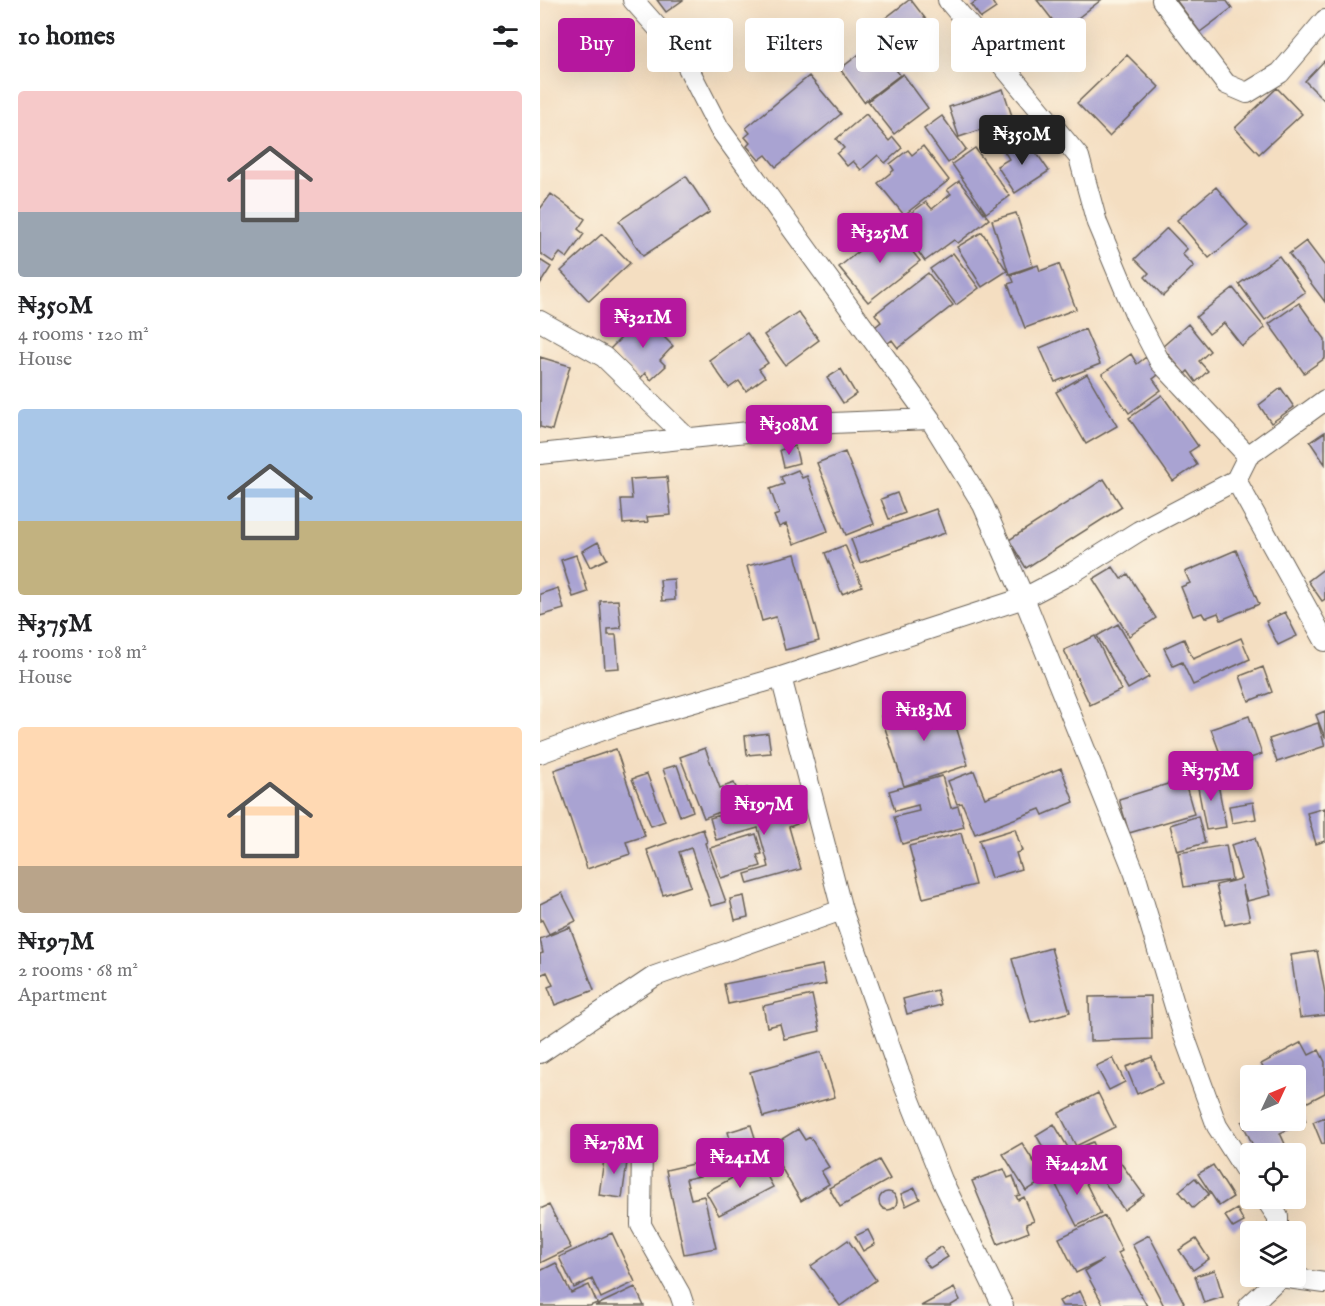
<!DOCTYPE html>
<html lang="en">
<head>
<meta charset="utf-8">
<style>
	body { margin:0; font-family:"IM FELL English",serif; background:#f6f6f6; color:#202124; height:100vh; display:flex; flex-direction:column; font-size:22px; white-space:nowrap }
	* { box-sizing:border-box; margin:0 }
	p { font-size:20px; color:#757577 }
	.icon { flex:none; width:33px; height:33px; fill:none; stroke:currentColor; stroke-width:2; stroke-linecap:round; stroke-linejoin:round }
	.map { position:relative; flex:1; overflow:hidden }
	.details { display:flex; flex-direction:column; background:#fff; width:540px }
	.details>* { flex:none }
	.top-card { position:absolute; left:18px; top:18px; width:570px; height:54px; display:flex; gap:12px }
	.needle { width:39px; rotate:46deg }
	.tools { position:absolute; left:700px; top:1065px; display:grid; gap:12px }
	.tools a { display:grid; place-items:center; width:66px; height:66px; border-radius:6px; background:#fff; box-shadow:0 6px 24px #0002; font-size:30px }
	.price { position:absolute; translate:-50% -51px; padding:0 14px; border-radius:6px; background:#b5179e; color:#fff; font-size:20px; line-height:39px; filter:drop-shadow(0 2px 3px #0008) }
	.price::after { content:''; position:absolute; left:50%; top:36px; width:18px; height:14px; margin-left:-9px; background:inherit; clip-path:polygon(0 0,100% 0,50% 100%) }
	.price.active { background:#222; color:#fff }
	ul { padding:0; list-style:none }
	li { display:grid; align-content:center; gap:12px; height:318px; padding:0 18px }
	li span { display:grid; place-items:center; height:186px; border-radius:6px; color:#555 }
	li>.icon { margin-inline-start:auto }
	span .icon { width:108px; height:108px; fill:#fffc; stroke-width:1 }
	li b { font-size:26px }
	h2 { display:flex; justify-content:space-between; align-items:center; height:72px; padding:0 18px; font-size:26px }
	.pill { padding:0 21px; border-radius:6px; background:#fff; box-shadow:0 6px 24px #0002; font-size:21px; line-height:54px }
	.pill.active { background:#b5179e; color:#fff }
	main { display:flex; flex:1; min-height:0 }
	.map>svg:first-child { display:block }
</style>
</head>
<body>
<main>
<section class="details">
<h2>10 homes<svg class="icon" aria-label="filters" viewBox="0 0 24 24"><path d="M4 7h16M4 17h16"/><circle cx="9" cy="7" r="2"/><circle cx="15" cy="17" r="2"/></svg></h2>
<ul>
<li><span style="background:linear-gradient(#f6c9c9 65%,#9aa5b1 0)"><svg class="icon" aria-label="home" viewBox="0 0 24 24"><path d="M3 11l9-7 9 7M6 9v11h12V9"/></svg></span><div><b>₦350M</b><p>4 rooms · 120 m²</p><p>House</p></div></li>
<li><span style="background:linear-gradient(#a9c7e8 60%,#c2b280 0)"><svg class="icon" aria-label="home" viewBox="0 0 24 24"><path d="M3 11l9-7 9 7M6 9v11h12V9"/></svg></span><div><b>₦375M</b><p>4 rooms · 108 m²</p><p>House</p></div></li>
<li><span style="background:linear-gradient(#ffd9b3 75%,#b9a48a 0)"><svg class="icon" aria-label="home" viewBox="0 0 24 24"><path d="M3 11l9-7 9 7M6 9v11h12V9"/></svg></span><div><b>₦197M</b><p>2 rooms · 68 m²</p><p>Apartment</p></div></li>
</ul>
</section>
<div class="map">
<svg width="785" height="1306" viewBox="0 0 785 1306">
	<rect width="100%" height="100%" fill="#fcf5e5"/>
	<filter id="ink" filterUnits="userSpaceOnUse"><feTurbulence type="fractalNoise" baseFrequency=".0167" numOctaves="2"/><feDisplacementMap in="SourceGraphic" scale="12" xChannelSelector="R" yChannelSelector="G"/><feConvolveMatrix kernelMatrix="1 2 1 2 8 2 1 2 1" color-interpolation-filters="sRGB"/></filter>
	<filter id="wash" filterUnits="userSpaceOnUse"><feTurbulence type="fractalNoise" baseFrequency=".008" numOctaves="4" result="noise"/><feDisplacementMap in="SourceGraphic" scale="24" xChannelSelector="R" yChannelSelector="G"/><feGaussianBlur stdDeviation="1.35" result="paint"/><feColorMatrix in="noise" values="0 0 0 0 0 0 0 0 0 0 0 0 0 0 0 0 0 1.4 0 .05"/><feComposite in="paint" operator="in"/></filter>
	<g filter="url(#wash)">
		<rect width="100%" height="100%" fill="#f4dec1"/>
		<g id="blocks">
			<path fill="#a9a3d2" d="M 117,0 L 143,0 L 126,12 Z
				M 369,0 L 371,0 L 388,22 L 348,53 L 330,30 Z
				M 438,0 L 451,0 L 456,8 L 441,18 L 431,5 Z
				M 497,0 L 561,0 L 521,31 Z
				M 636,0 L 686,0 L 692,8 L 660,32 Z
				M 49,20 L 59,33 L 42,46 L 32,34 Z
				M 335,42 L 360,75 L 324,102 L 300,69 Z
				M 587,55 L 619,87 L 569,136 L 537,103 Z
				M 785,60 L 785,101 L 765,81 Z
				M 363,74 L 388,108 L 354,134 L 328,101 Z
				M 269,76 L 301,114 L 236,167 L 226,155 L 219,160 L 207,146 L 210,143 L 205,137 L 210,133 L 206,128 Z
				M 737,88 L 762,114 L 719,154 L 695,128 Z
				M 463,89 L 473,119 L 419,137 L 409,107 Z
				M 326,114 L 349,141 L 353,137 L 362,148 L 345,163 L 338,155 L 321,170 L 313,161 L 307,166 L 297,154 L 304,148 L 296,139 Z
				M 402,116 L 426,149 L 408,163 L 384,129 Z
				M 480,141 L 483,146 L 489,142 L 509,171 L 475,193 L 457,166 L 469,159 L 464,151 Z
				M 383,146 L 409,180 L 364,215 L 338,183 L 354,170 L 350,164 L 368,150 L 372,155 Z
				M 435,148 L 470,196 L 446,213 L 412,164 Z
				M 146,176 L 170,212 L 103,256 L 79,221 Z
				M 419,181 L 449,219 L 418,243 L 414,240 L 385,261 L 357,223 L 386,202 L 392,209 L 411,194 L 407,190 Z
				M 676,187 L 708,226 L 669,258 L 637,220 Z
				M 11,194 L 45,219 L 38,229 L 44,234 L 27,258 L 20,253 L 13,262 L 0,253 L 0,209 Z
				M 476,213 L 493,266 L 469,274 L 452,220 Z
				M 351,225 L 380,261 L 328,302 L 299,267 Z
				M 627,228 L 647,249 L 642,254 L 654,266 L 623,296 L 605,277 L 609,273 L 595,259 Z
				M 442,232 L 467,271 L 442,287 L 417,247 Z
				M 62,234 L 90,263 L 49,301 L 21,271 Z
				M 766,241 L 785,266 L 785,302 L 749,254 Z
				M 413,253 L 439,288 L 416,305 L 390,269 Z
				M 739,256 L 765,292 L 725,320 L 699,284 Z
				M 0,260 L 11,267 L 0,284 Z
				M 519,264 L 536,309 L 485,328 L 468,284 L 474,282 L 471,275 L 498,265 L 500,271 Z
				M 388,273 L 413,305 L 358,348 L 352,340 L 344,346 L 331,330 L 341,322 L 335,314 Z
				M 693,288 L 725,328 L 702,346 L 684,323 L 669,334 L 656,317 Z
				M 759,303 L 785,339 L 785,358 L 764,373 L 729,324 Z
				M 258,312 L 279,340 L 245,365 L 224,335 Z
				M 103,316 L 133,346 L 120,360 L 126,366 L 111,380 L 105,373 L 100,379 L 70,349 Z
				M 648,324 L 670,351 L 659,361 L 668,371 L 656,382 L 648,371 L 645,374 L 622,347 Z
				M 545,329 L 560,364 L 515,382 L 500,348 Z
				M 207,333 L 228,363 L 219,369 L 225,377 L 206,391 L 199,381 L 189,388 L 169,360 Z
				M 591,354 L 597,364 L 606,357 L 618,375 L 613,379 L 621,390 L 589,413 L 562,374 Z
				M 0,357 L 30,366 L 12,430 L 0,427 Z
				M 301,369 L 316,394 L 303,403 L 287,378 Z
				M 547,374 L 577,426 L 546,444 L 516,392 Z
				M 741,388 L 754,407 L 731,423 L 719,405 Z
				M 622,395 L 658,446 L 649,452 L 657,465 L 633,481 L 589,418 Z
				M 785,432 L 785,464 L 770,442 Z
				M 255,446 L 259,463 L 244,467 L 240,450 Z
				M 305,452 L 334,524 L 306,535 L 277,463 Z
				M 258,470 L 262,478 L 267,476 L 288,531 L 254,544 L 246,524 L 239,527 L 234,516 L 239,514 L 230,489 L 244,484 L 241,477 Z
				M 127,477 L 131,515 L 107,517 L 108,522 L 83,524 L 81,499 L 92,499 L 90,479 Z
				M 564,479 L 582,507 L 486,568 L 469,540 Z
				M 357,493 L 365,513 L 349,519 L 341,499 Z
				M 396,509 L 405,533 L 320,563 L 311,539 Z
				M 58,542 L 67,559 L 50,567 L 42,551 Z
				M 305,545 L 322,586 L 302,594 L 285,553 Z
				M 696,550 L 719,604 L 681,620 L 678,613 L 665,618 L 662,613 L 653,616 L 641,587 L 650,583 L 645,572 Z
				M 255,554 L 279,641 L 245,650 L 236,617 L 222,621 L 207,566 Z
				M 36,555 L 48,592 L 33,597 L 21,560 Z
				M 573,567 L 581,579 L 588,574 L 616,618 L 589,636 L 553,579 Z
				M 785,568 L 785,599 L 782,601 L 768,581 Z
				M 134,579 L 135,600 L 122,601 L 120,580 Z
				M 18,588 L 24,609 L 0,616 L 0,594 Z
				M 78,600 L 81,628 L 68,629 L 68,635 L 76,635 L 79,668 L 65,669 L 60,601 Z
				M 745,612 L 757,636 L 738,645 L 726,621 Z
				M 578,624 L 609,677 L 588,689 L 557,636 Z
				M 555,636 L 581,690 L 550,705 L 524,650 Z
				M 701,638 L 710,659 L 653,685 L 642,662 L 633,666 L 624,648 L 644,639 L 653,659 Z
				M 723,667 L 732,692 L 709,701 L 700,676 Z
				M 382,703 L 385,712 L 409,704 L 428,765 L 364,786 L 341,716 Z
				M 785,711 L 785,738 L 776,715 Z
				M 709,716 L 722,754 L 685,767 L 671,729 Z
				M 778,723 L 785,746 L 737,762 L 729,739 Z
				M 228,733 L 231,753 L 207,755 L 205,736 Z
				M 165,748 L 180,788 L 194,783 L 198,792 L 207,788 L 211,800 L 164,818 L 140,757 Z
				M 76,749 L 105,836 L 86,842 L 90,854 L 47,869 L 14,770 Z
				M 137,765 L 153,811 L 140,816 L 123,769 Z
				M 521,768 L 534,802 L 503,815 L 500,809 L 435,834 L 422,803 L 417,804 L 408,781 L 434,771 L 445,798 Z
				M 676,773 L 686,827 L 666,830 L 656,777 Z
				M 107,774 L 125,821 L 111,826 L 92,779 Z
				M 402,776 L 411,808 L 418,806 L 424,827 L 362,844 L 354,817 L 379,811 L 378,805 L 355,811 L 349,791 Z
				M 644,779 L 654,814 L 589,833 L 579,799 Z
				M 242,798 L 246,813 L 254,811 L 257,824 L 249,827 L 261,869 L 208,884 L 205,874 L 229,867 L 218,828 L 176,840 L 170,818 Z
				M 713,802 L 716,819 L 692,823 L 689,806 Z
				M 785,808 L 785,841 L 776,844 L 767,813 Z
				M 658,816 L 665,843 L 637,851 L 630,825 Z
				M 163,829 L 167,842 L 165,843 L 186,902 L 171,906 L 151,848 L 139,852 L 151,886 L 123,895 L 107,850 Z
				M 475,829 L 482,851 L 476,853 L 481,869 L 451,878 L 439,840 Z
				M 421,833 L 435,885 L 383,898 L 369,846 Z
				M 216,834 L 222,854 L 217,855 L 221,866 L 181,878 L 170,848 Z
				M 715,838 L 731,895 L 707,901 L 702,885 L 710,920 L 685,925 L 676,885 L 701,879 L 691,845 Z
				M 686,845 L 692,880 L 644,887 L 638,853 Z
				M 22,893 L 36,921 L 9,934 L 2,920 L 0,921 L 0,904 Z
				M 204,896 L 208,917 L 195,920 L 190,899 Z
				M 30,927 L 54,990 L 15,1005 L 8,987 L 13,985 L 7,972 L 0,975 L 0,954 L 3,953 L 0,939 Z
				M 511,948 L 530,1012 L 491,1023 L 472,959 Z
				M 777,951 L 785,993 L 785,1015 L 760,1018 L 751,955 Z
				M 282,965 L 286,984 L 188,1004 L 184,984 Z
				M 397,990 L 401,1005 L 367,1014 L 363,999 Z
				M 272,995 L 280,1031 L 244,1039 L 240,1024 L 227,1027 L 223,1006 Z
				M 611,996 L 612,1039 L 550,1041 L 549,997 Z
				M 762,1042 L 769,1055 L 779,1050 L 785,1062 L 785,1093 L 764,1104 L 756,1091 L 756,1076 L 728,1076 L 721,1064 Z
				M 281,1052 L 295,1097 L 223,1117 L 210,1072 Z
				M 612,1057 L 622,1083 L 597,1094 L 586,1067 Z
				M 573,1058 L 585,1082 L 569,1090 L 556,1066 Z
				M 558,1093 L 575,1127 L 536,1146 L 519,1113 Z
				M 756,1101 L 766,1121 L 740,1133 L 745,1144 L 726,1154 L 717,1154 L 702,1122 L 711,1118 L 711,1120 L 756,1120 Z
				M 785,1117 L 785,1143 L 782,1144 L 773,1122 Z
				M 514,1124 L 536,1161 L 486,1191 L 463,1154 L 482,1143 L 494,1162 L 507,1154 L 496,1135 Z
				M 211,1125 L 223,1163 L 199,1170 L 188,1132 Z
				M 258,1129 L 265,1140 L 270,1137 L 289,1167 L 281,1171 L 289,1184 L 261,1201 L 229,1147 Z
				M 553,1142 L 562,1162 L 548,1168 L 538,1148 Z
				M 65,1152 L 88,1155 L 82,1198 L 59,1195 Z
				M 575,1155 L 604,1195 L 584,1210 L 555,1169 Z
				M 339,1160 L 350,1179 L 300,1207 L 289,1188 Z
				M 157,1163 L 160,1176 L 146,1179 L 151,1199 L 164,1196 L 176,1248 L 144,1254 L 126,1170 Z
				M 220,1163 L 233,1187 L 179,1215 L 166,1192 Z
				M 673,1165 L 693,1197 L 679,1206 L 658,1174 Z
				M 538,1167 L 561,1214 L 537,1226 L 513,1179 Z
				M 464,1169 L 468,1178 L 473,1176 L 480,1195 L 476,1196 L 478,1200 L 484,1197 L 494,1221 L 486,1224 L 489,1232 L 458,1244 L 432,1181 Z
				M 655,1178 L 669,1194 L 653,1208 L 639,1191 Z
				M 375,1188 L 380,1199 L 366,1206 L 361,1194 Z
				M339 1201a9 9 0 1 1 18 0a9 9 0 1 1-18 0Z
				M 9,1205 L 31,1248 L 0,1263 L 0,1209 Z
				M 697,1209 L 704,1222 L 693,1228 L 685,1216 Z
				M 565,1216 L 582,1251 L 578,1253 L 607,1306 L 564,1306 L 545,1271 L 563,1260 L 536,1273 L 519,1238 Z
				M 328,1230 L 335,1244 L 323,1251 L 315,1236 Z
				M 72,1233 L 95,1282 L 61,1298 L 52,1279 L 34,1288 L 19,1257 Z
				M 609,1235 L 644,1303 L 638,1306 L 624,1306 L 592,1244 Z
				M 656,1239 L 669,1259 L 653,1270 L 639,1250 Z
				M 308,1240 L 336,1280 L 300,1306 L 271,1266 Z
				M 401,1247 L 408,1257 L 390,1268 L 383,1259 Z
				M 16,1263 L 31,1293 L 49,1285 L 57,1303 L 50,1306 L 0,1306 L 0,1271 Z
				M 675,1270 L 683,1297 L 664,1303 L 655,1276 Z
				M 95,1287 L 104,1306 L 55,1306 Z
				M 414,1288 L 420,1300 L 410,1306 L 381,1306 Z
				M 540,1291 L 547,1306 L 522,1306 L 519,1301 Z"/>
		</g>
	</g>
	<g filter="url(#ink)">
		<use href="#blocks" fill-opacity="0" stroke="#686056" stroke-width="1.5"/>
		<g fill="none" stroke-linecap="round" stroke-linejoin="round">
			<defs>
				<path id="street" d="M 93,0 L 141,54 L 179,128 L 390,419 L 443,505 L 484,598 L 595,874 L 642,1030 L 677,1126 L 711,1179
					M 408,0 L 539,157 L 557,223 L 596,316 L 620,362 L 708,456
					M 622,0 L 686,84 L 707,93 L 740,73 L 785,20
					M 0,321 L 64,357 L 148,439
					M 0,454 L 292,423 L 390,419
					M 696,480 L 785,641
					M 241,677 L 302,910 L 358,1070 L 402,1180 L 463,1306
					M 0,753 L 82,723 L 241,677 L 484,598 L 532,573 L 599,531 L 696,480 L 708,456 L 785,400
					M 0,1053 L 115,976 L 302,910
					M 102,1142 L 101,1225 L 140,1294 L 144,1306
					M 725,1198 L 738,1217 L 738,1232
					M 709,1306 L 740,1277 L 785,1283"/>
			</defs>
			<use href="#street" stroke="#686056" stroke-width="22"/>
			<use href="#street" stroke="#fff" stroke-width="20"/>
		</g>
	</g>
</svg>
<div class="tools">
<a><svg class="needle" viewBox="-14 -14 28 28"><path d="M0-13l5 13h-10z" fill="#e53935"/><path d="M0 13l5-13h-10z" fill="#757577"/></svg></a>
<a><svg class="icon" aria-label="locate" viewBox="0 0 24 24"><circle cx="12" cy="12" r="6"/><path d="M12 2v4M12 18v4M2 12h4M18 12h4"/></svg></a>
<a><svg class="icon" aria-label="layers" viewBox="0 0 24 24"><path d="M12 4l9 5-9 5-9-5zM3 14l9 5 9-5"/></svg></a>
</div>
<b class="price active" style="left:482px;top:166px">₦350M</b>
<b class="price" style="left:340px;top:264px">₦325M</b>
<b class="price" style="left:103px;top:349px">₦321M</b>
<b class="price" style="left:249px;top:456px">₦308M</b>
<b class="price" style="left:384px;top:742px">₦183M</b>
<b class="price" style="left:671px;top:802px">₦375M</b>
<b class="price" style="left:224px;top:836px">₦197M</b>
<b class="price" style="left:74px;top:1175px">₦278M</b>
<b class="price" style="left:200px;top:1189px">₦241M</b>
<b class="price" style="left:537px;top:1196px">₦242M</b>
<div class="top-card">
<a class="pill active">Buy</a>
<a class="pill">Rent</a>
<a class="pill">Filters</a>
<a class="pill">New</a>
<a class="pill">Apartment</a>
</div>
</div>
</main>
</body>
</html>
